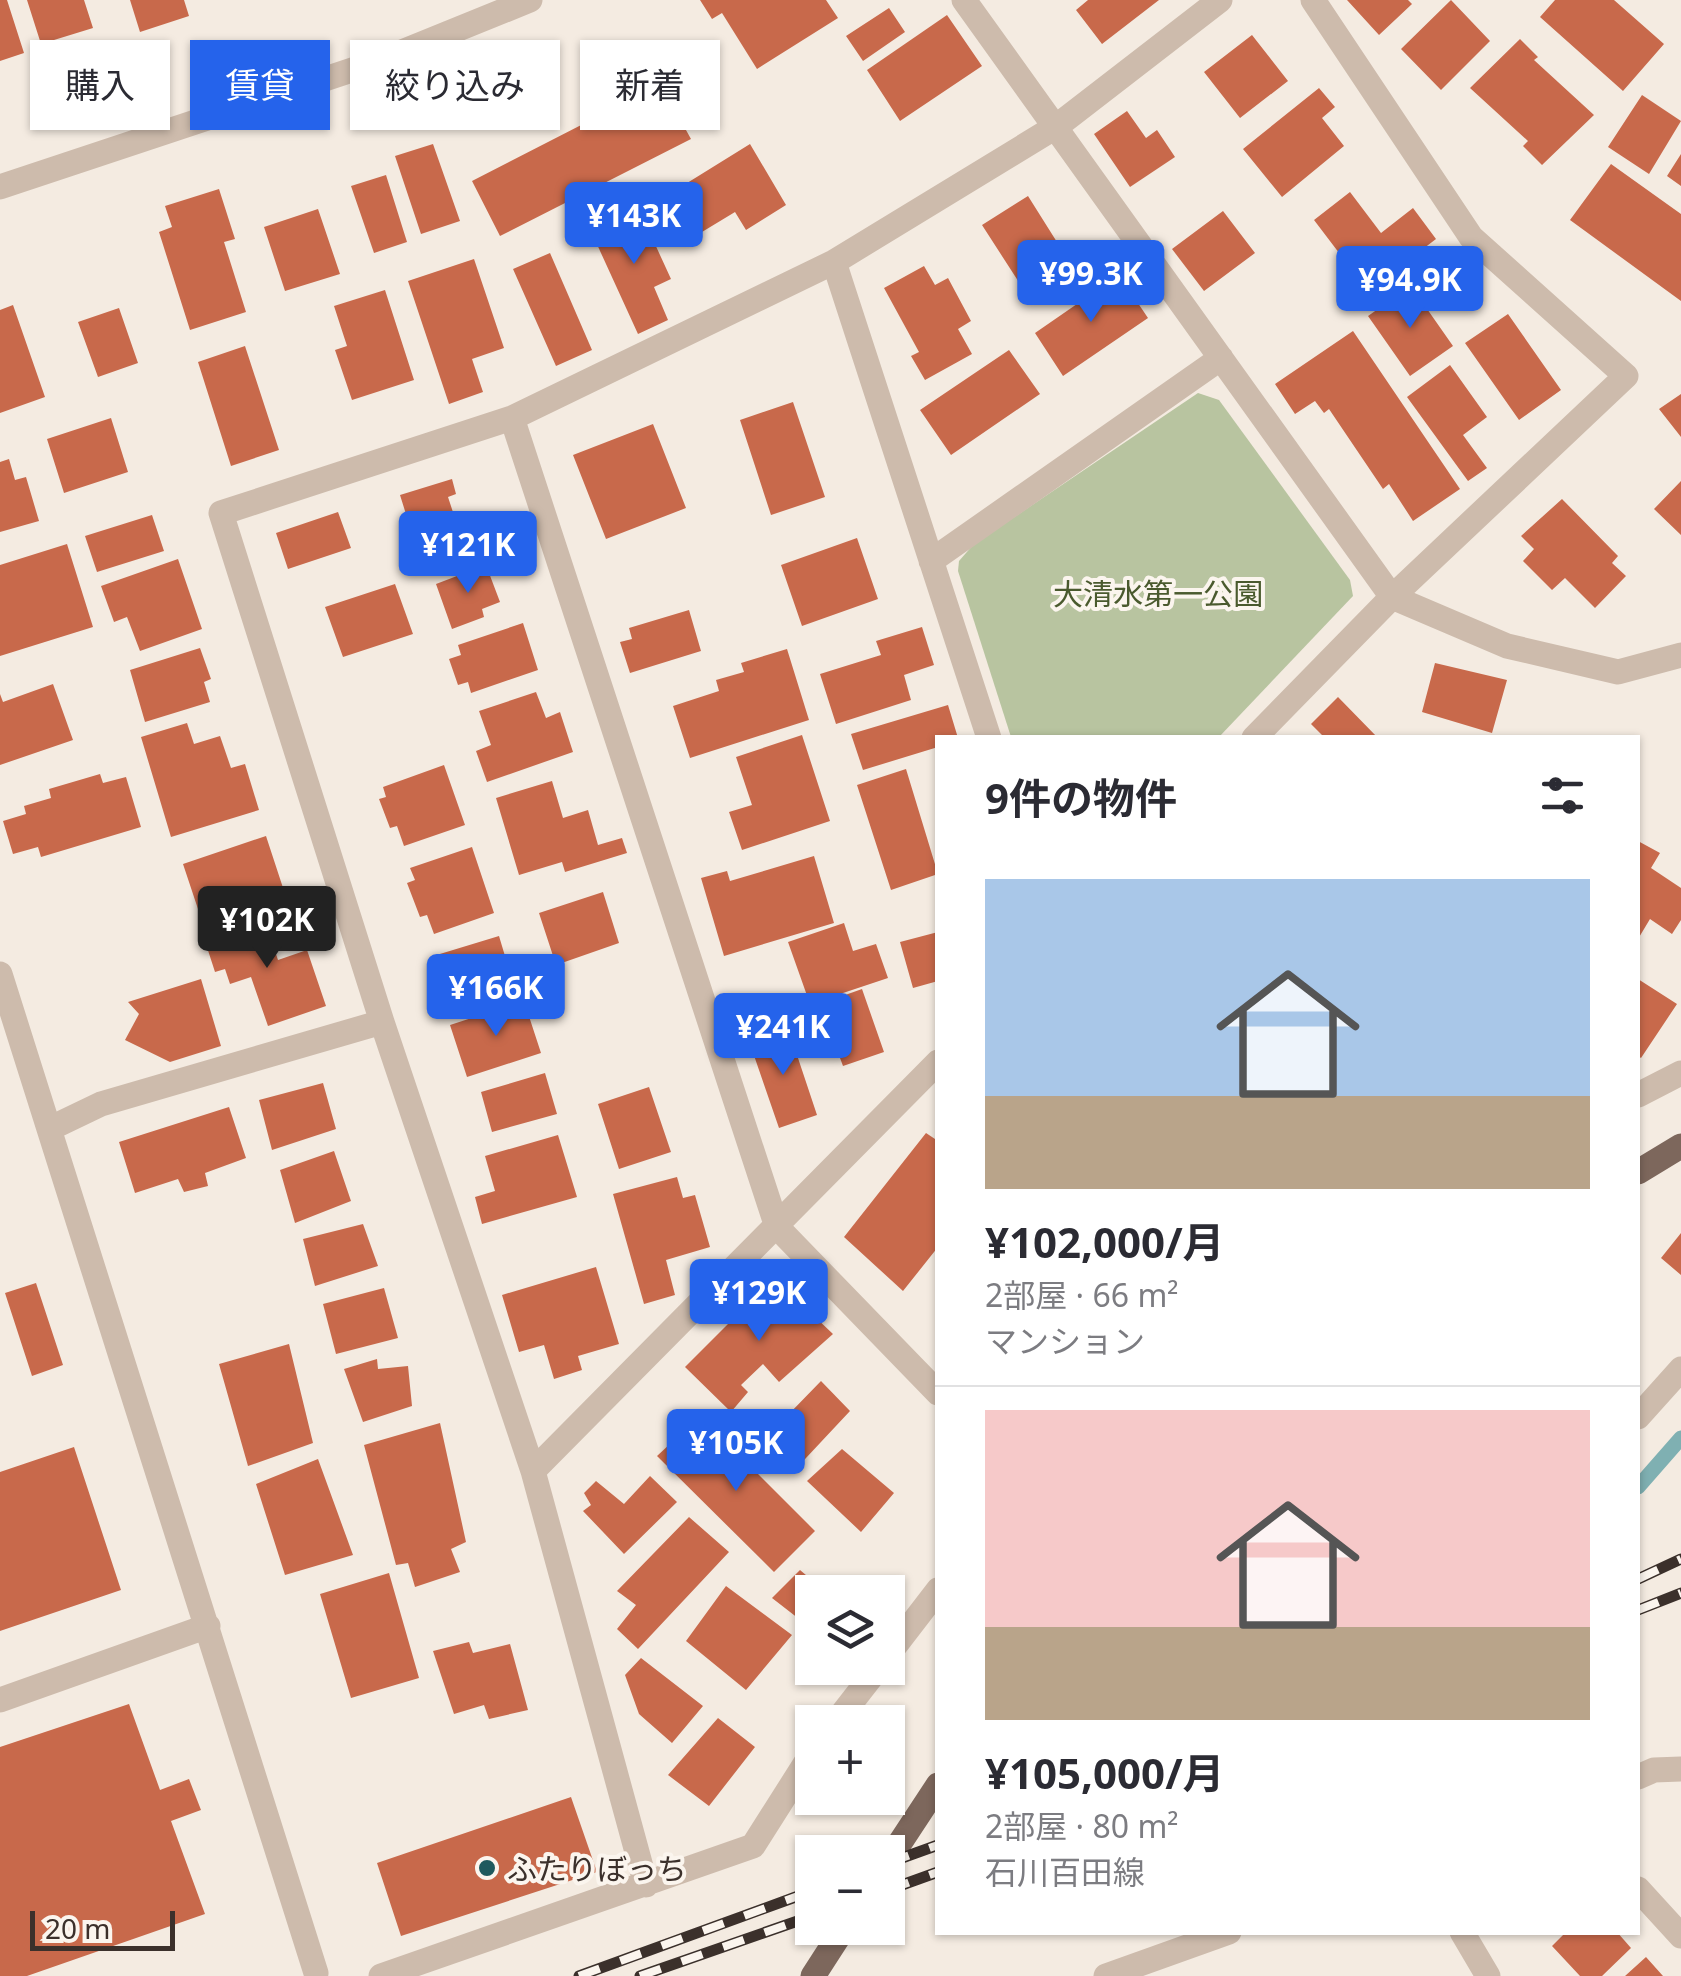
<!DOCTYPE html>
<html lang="ja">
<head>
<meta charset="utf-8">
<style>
	body { margin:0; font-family:"Noto Sans","Noto Sans JP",sans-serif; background:#f7f7f7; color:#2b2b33; height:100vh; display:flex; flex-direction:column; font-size:38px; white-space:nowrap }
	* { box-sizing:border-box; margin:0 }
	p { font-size:32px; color:#7c7c81 }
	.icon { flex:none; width:55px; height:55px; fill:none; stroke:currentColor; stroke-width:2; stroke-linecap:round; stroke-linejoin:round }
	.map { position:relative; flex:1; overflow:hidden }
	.panel { position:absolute; left:935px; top:735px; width:705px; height:1200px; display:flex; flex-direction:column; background:#fff; border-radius:0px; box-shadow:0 2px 8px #0004 }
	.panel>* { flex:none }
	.guide { position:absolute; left:30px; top:40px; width:755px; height:90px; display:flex; gap:20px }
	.controls { position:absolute; left:795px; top:1575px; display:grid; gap:20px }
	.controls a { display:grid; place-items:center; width:110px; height:110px; border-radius:0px; background:#fff; box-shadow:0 2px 8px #0004; font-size:50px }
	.scale { position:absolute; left:30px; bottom:25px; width:145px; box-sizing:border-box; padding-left:10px; border:5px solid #3b302b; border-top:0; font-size:28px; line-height:35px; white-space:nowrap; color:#3b302b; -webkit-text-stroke:8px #fbf5ee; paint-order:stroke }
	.price { position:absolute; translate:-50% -85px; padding:0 22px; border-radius:10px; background:#2563eb; color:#fff; font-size:32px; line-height:65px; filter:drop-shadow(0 2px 5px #0008) }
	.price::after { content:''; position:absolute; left:50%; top:60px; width:30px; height:22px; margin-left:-15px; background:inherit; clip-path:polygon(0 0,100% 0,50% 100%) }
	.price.on { background:#222; color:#fff }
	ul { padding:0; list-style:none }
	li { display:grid; align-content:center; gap:20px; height:530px; padding:0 50px }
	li+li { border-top:2px solid #e1e1e2 }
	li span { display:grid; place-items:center; height:310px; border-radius:0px; color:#555 }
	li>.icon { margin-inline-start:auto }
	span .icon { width:180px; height:180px; fill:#fffc; stroke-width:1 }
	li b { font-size:42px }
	h2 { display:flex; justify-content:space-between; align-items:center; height:120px; padding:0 50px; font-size:42px }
	.chip { padding:0 35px; border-radius:0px; background:#fff; box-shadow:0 2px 8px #0004; font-size:35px; line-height:90px }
	.chip.on { background:#2563eb; color:#fff }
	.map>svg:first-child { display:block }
</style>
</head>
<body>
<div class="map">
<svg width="1681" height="1976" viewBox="0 0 1681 1976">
	<rect width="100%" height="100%" fill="#f4ebe1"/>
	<path fill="#b8c4a0" d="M 1198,393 L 1219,400 L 1350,580 L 1353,596 L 1219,737 L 1011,737 L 958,571 L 959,561 L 973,545 Z"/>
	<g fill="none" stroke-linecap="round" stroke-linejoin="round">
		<path stroke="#7fb0b2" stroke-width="15" d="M 1638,1487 L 1681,1438"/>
	</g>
	<path fill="#c8694b" d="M 0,0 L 7,0 L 24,53 L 0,61 Z
		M 27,0 L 84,0 L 93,28 L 41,44 Z
		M 130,0 L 184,0 L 189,16 L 140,32 Z
		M 700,0 L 826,0 L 838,18 L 757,69 L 722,13 L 712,19 Z
		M 1088,0 L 1159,0 L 1102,44 L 1076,10 Z
		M 1347,0 L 1408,0 L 1412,4 L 1379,35 Z
		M 1451,0 L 1490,41 L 1441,90 L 1401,49 Z
		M 1555,0 L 1614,0 L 1664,44 L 1623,91 L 1540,17 Z
		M 889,8 L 905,32 L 863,61 L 846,36 Z
		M 947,15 L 982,66 L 900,121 L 867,70 Z
		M 1252,35 L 1288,81 L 1240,118 L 1204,72 Z
		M 1520,39 L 1538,57 L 1534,60 L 1594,115 L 1542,165 L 1523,146 L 1528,141 L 1470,88 Z
		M 669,80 L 688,118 L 681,121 L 691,139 L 500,236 L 472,181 Z
		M 1319,88 L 1335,107 L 1322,118 L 1344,146 L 1282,197 L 1243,149 Z
		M 1642,95 L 1681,121 L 1649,174 L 1608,147 Z
		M 1127,111 L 1146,138 L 1157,130 L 1175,157 L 1130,187 L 1094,134 Z
		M 433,144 L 460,221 L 421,234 L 395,156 Z
		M 750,144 L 786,205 L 746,230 L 735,212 L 697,235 L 671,193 Z
		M 1681,154 L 1681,186 L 1667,176 Z
		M 1611,164 L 1681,214 L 1681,301 L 1570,220 Z
		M 386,175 L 407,242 L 374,253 L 351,186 Z
		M 219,189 L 235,239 L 224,242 L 246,312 L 190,330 L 159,232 L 172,227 L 165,206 Z
		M 1350,192 L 1381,233 L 1413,208 L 1436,239 L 1368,291 L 1314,220 Z
		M 1028,196 L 1067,258 L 1022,287 L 982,225 Z
		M 638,207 L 671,279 L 654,287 L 668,320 L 638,334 L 590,229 Z
		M 318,209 L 340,274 L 285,291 L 264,227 Z
		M 1223,211 L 1255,253 L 1204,291 L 1172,249 Z
		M 550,253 L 592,350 L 556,366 L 513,269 Z
		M 474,259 L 504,348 L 472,359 L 483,392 L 449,404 L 408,281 Z
		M 924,266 L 935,285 L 948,278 L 971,321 L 958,329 L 972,354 L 925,380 L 911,356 L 919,352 L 884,288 Z
		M 1119,275 L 1148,318 L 1063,376 L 1035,333 Z
		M 1411,286 L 1453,346 L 1410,376 L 1368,316 Z
		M 385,290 L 414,380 L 352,400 L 335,350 L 347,346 L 334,306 Z
		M 13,305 L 45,397 L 0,413 L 0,310 Z
		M 119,308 L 138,363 L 98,377 L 78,322 Z
		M 1508,314 L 1561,390 L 1519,420 L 1465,343 Z
		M 1353,331 L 1460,489 L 1413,521 L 1389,484 L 1383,489 L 1329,409 L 1324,413 L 1315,401 L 1295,414 L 1275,384 Z
		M 245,346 L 279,450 L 231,466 L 198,362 Z
		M 1009,350 L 1040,394 L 951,455 L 920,410 Z
		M 1450,365 L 1487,417 L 1463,435 L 1487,468 L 1468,481 L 1407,397 Z
		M 1681,394 L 1681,437 L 1659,409 Z
		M 793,402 L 825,497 L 771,515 L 740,420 Z
		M 111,418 L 128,472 L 64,493 L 47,439 Z
		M 653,424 L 686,508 L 606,539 L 573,455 Z
		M 9,459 L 15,480 L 26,477 L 39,521 L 0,532 L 0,462 Z
		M 452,479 L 456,494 L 448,497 L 469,561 L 425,575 L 400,495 Z
		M 1681,481 L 1681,535 L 1654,509 Z
		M 1562,499 L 1618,556 L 1612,563 L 1626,576 L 1595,608 L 1565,578 L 1552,590 L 1523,561 L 1534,549 L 1521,536 Z
		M 338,512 L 351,548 L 288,569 L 276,533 Z
		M 152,515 L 164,551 L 97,572 L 85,536 Z
		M 857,538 L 878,599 L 802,626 L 781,565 Z
		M 67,544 L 93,627 L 0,656 L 0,565 Z
		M 178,559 L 202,629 L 140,651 L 127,617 L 114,622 L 101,586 Z
		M 486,565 L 500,602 L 482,609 L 484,617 L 452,629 L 436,584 Z
		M 395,584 L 413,634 L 343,657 L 325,607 Z
		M 689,610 L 701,651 L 630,673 L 620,642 L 632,639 L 629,628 Z
		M 523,623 L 538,670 L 471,693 L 468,682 L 458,685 L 449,659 L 461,655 L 458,645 Z
		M 922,627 L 934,665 L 904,675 L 911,700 L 836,724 L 820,674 L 881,655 L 876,641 Z
		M 200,648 L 211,679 L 204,682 L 210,702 L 145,722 L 130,670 Z
		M 787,649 L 809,720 L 690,758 L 673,706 L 719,691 L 716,680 L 744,672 L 741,663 Z
		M 1435,663 L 1507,680 L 1492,733 L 1422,712 Z
		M 53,684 L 73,740 L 0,765 L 0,694 L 3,702 Z
		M 536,692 L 546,718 L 560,712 L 573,752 L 487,782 L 476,751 L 491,745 L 479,711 Z
		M 1338,697 L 1378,738 L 1325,738 L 1311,724 Z
		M 948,705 L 958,738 L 938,738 L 938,747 L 863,770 L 851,734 Z
		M 187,723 L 194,744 L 220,736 L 231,768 L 245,764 L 259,810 L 171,837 L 141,737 Z
		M 802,735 L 830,821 L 742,850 L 729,812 L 752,805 L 736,757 Z
		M 444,765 L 465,825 L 404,846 L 397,826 L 390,828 L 379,799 L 386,797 L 383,787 Z
		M 906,769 L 938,874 L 891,890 L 857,785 Z
		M 100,774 L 103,783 L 126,777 L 141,827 L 41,857 L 38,847 L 13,854 L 3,821 L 26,814 L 24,806 L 51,798 L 49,789 Z
		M 552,781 L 563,818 L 588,810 L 598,845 L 622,838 L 627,853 L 565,872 L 562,862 L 519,875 L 496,798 Z
		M 266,836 L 286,897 L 203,924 L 183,864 Z
		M 1638,841 L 1660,853 L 1651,868 L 1681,888 L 1681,920 L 1672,934 L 1650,919 L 1638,939 Z
		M 472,847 L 494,913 L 434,934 L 427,915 L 420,917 L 407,883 L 415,880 L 410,868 Z
		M 814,856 L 834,923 L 724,956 L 701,878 L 727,871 L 730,881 Z
		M 603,892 L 619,943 L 556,965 L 539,913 Z
		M 264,918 L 278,960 L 307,950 L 326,1006 L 268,1026 L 251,977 L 230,984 L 225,969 L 215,972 L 204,938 Z
		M 844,923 L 853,951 L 876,944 L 888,978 L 810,1004 L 788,942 Z
		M 938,932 L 938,981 L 913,988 L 900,942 Z
		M 499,936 L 514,986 L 445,1007 L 430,957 Z
		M 201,979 L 221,1046 L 170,1062 L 125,1040 L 139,1014 L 128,1002 Z
		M 1638,979 L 1677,1004 L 1641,1058 L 1638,1056 Z
		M 862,989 L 884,1052 L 843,1066 L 820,1004 Z
		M 524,1001 L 541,1053 L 467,1077 L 450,1025 Z
		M 788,1028 L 817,1115 L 779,1128 L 749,1041 Z
		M 545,1073 L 557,1114 L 492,1132 L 481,1092 Z
		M 323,1083 L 336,1129 L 272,1150 L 259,1100 Z
		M 649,1087 L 671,1152 L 619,1169 L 598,1104 Z
		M 229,1107 L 246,1158 L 205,1173 L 208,1186 L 184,1192 L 178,1179 L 135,1193 L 119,1142 Z
		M 926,1133 L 938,1141 L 938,1247 L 903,1291 L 844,1237 Z
		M 558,1135 L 577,1197 L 482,1224 L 475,1197 L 495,1191 L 485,1156 Z
		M 334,1151 L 351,1201 L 295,1223 L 280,1170 Z
		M 677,1177 L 683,1198 L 695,1195 L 710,1247 L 666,1260 L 675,1295 L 644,1304 L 613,1194 Z
		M 363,1224 L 378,1266 L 315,1286 L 303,1239 Z
		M 1681,1233 L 1681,1275 L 1661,1258 Z
		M 596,1267 L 619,1344 L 578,1356 L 582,1370 L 554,1379 L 544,1345 L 519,1352 L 502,1295 Z
		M 774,1278 L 833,1334 L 779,1382 L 763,1364 L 741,1385 L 748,1392 L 731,1412 L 685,1367 Z
		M 36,1283 L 63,1365 L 32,1376 L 5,1293 Z
		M 384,1288 L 398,1338 L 336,1354 L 323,1304 Z
		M 289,1344 L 313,1443 L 248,1466 L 219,1364 Z
		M 377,1359 L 378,1369 L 408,1366 L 412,1406 L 363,1422 L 344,1369 Z
		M 821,1381 L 850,1411 L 791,1474 L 758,1446 Z
		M 700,1416 L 815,1531 L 774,1572 L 657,1456 Z
		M 440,1423 L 466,1542 L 451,1549 L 460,1572 L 415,1587 L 408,1563 L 396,1565 L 364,1445 Z
		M 74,1447 L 121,1590 L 0,1631 L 0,1472 Z
		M 842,1449 L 894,1493 L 861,1532 L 807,1481 Z
		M 318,1459 L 353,1555 L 285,1575 L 256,1484 Z
		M 650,1476 L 677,1502 L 624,1554 L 583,1511 L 591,1505 L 584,1493 L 596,1481 L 624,1504 Z
		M 689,1517 L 729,1552 L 638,1649 L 617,1629 L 636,1605 L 617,1591 Z
		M 800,1570 L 826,1592 L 812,1592 L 812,1629 L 772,1598 Z
		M 389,1573 L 419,1678 L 351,1698 L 320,1594 Z
		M 726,1586 L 792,1635 L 746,1690 L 686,1641 Z
		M 469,1642 L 473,1653 L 510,1644 L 528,1710 L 489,1719 L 484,1705 L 454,1714 L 433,1651 Z
		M 641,1658 L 703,1706 L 672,1743 L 639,1714 L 625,1675 Z
		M 129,1704 L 160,1790 L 189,1779 L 201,1810 L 171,1821 L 205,1914 L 27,1976 L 0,1976 L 0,1747 Z
		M 718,1718 L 755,1747 L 709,1806 L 668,1775 Z
		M 571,1797 L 597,1872 L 401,1936 L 377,1863 Z
		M 1566,1932 L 1617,1932 L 1631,1948 L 1602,1976 L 1580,1976 L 1552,1946 Z
		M 1646,1957 L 1663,1976 L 1625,1976 Z"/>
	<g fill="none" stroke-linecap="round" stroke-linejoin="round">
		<path stroke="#cdbbac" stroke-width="25" d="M 964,0 L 1392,597 L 1507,646 L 1618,672 L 1681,655
			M 0,187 L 382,60 L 530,0
			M 834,262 L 1057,126 L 1220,0
			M 512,418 L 777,1227 L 938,1393
			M 931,561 L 1221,358
			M 1254,738 L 1392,597 L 1626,376 L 1471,237 L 1313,0
			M 0,974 L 316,1973
			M 1638,1095 L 1681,1073
			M 51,1128 L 101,1104 L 382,1022
			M 1638,1417 L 1681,1369
			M 533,1471 L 938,1062
			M 888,1655 L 938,1590
			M 0,1700 L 208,1626
			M 836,1722 L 878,1668
			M 1638,1777 L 1654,1770 L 1681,1769
			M 646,1885 L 533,1471 L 382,1022 L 221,513 L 512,418 L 834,262 L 989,738
			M 1638,1889 L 1681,1936
			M 1462,1932 L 1488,1976
			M 381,1976 L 753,1846 L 812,1753
			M 1106,1976 L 1229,1932"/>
		<path stroke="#7d675c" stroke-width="25" d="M 1638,1172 L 1681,1146
			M 888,1861 L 938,1785
			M 813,1976 L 844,1928"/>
		<defs>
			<path id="rail" d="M 1638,1579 L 1681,1559
				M 1638,1610 L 1681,1593
				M 888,1863 L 938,1845
				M 888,1890 L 938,1872
				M 579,1976 L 812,1891
				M 640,1976 L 812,1916"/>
		</defs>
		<use href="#rail" stroke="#3b302b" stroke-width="11"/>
		<use href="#rail" stroke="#fbf5ee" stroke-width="8" stroke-dasharray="22" stroke-linecap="butt"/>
	</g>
	<circle fill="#1f5a5e" stroke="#fbf5ee" stroke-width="4" cx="487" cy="1868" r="10"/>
	<g text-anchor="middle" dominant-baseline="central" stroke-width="8" stroke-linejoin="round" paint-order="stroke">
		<g font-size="30" fill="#4a5a2e" stroke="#fbf5ee">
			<text x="1158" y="593">大清水第一公園</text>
		</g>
		<g font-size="30" fill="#3b302b" stroke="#fbf5ee" text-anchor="start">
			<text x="507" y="1868">ふたりぼっち</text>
		</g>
	</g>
</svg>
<div class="controls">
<a><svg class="icon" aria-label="layers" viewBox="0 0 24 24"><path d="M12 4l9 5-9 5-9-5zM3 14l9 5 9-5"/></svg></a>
<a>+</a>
<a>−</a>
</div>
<div class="scale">20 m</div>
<b class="price" style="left:634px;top:267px">¥143K</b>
<b class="price" style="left:1091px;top:325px">¥99.3K</b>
<b class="price" style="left:1410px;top:331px">¥94.9K</b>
<b class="price" style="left:468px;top:596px">¥121K</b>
<b class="price on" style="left:267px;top:971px">¥102K</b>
<b class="price" style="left:496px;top:1039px">¥166K</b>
<b class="price" style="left:783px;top:1078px">¥241K</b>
<b class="price" style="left:759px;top:1344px">¥129K</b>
<b class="price" style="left:736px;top:1494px">¥105K</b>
<div class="guide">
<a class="chip">購入</a>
<a class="chip on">賃貸</a>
<a class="chip">絞り込み</a>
<a class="chip">新着</a>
</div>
<section class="panel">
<h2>9件の物件<svg class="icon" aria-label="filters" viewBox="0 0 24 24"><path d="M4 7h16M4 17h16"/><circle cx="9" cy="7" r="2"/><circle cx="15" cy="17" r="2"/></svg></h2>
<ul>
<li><span style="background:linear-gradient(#a9c7e8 70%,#b9a48a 0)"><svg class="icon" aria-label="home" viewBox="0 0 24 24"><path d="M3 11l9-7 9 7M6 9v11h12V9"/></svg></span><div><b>¥102,000/月</b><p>2部屋 · 66 m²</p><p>マンション</p></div></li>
<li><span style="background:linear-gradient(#f6c9c9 70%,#b9a48a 0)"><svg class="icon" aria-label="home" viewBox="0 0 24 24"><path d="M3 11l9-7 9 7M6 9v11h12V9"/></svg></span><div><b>¥105,000/月</b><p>2部屋 · 80 m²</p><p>石川百田線</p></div></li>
</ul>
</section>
</div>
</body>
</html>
